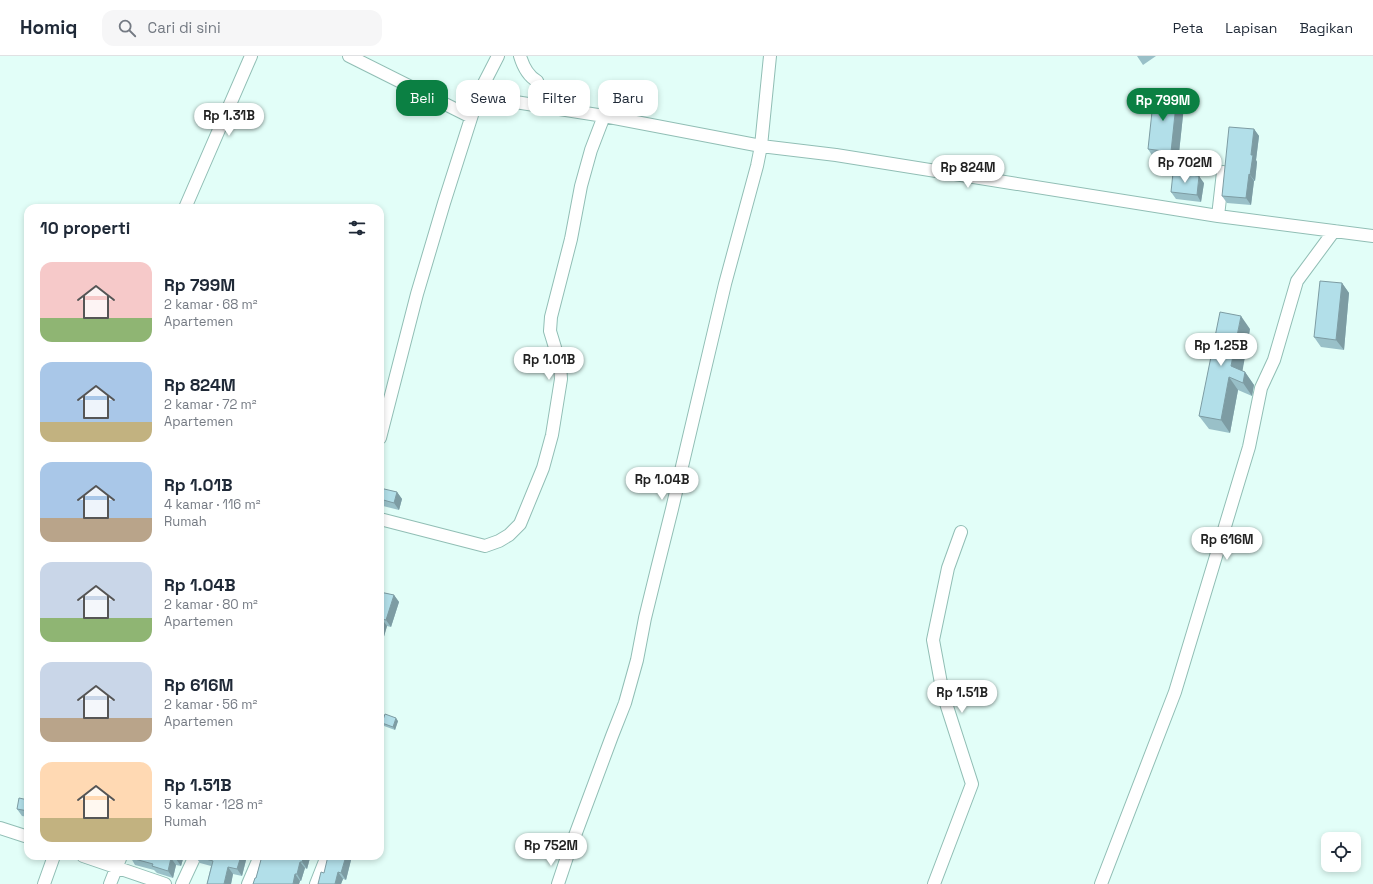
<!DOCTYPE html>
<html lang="id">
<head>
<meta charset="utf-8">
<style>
	body { margin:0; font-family:"Space Grotesk",sans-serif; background:#f6f6f7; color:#1f2937; height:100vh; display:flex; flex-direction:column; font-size:15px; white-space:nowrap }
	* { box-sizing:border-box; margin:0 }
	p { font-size:13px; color:#747a83 }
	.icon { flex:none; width:22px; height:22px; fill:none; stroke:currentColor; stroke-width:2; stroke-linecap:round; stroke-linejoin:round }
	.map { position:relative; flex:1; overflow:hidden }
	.details { position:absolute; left:24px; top:148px; width:360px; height:656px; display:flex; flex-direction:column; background:#fff; border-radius:12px; box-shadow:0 2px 6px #0003 }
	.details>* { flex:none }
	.top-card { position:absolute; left:396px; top:24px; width:380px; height:36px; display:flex; gap:8px }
	.fabs { position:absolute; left:1321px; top:776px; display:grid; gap:8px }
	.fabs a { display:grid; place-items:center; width:40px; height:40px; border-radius:8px; background:#fff; box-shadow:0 2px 6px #0003; font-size:20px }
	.price { position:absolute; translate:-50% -34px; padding:0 9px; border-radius:14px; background:#fff; color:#222; font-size:13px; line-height:26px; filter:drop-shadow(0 1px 2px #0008) }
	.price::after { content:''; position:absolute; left:50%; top:24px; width:12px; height:9px; margin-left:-6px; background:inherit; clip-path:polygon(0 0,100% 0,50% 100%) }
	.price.current { background:#0b8043; color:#fff }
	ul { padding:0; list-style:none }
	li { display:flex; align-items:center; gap:12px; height:100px; padding:0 16px }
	li span { display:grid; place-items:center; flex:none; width:112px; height:80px; border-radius:12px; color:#555 }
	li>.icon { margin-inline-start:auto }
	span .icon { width:48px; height:48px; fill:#fffc; stroke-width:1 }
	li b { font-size:17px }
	h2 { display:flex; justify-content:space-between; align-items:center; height:48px; padding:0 16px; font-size:17px }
	.tag { padding:0 14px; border-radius:12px; background:#fff; box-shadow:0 2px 6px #0003; font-size:14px; line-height:36px }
	.tag.current { background:#0b8043; color:#fff }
	header { display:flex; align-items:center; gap:24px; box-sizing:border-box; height:56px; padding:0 20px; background:#fff; border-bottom:1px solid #e0e1e3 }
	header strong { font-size:19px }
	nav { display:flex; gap:22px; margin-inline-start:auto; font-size:14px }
	.search { width:280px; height:36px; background:#f6f6f7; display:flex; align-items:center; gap:10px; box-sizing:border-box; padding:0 14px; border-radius:12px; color:#747a83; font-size:15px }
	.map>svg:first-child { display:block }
</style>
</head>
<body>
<header>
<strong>Homiq</strong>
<div class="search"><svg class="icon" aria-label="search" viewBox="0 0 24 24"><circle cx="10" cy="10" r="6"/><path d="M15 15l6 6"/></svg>Cari di sini</div>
<nav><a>Peta</a><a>Lapisan</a><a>Bagikan</a></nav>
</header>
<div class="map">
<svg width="1373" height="828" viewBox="0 0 1373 828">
	<rect width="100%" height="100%" fill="#e2fef8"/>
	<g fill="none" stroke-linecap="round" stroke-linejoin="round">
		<defs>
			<path id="street" d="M 349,0 L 471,61
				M 498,0 L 479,37 L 509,45 L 604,60 L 761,90 L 836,99 L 1218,160 L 1373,180
				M 520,0 C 523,10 528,20 537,25 L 548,52
				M 185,152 L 251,0
				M 1218,160 L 1223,116
				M 380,382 L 417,238 L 444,147 L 479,37
				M 380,463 L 485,490 L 499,485 L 509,479 L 520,468 L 543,412 L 552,379 L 561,323 L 560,308 L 550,275 L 551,261 L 571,183 L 581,130 L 591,94 L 604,60
				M 0,772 L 28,781
				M 83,800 L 165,828
				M 44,828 L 54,800
				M 110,828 L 121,800
				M 182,828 L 195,800
				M 248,828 L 260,800
				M 316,828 L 327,800
				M 558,828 L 567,801 L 612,680 L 625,647 L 637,604 L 645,562 L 657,513 L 672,453 L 725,228 L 757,110 L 761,90 L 770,0
				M 934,828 L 972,728 L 943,638 L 933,584 L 948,512 L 961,476
				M 1101,828 L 1175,636 L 1249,391 L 1261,332 L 1274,304 L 1297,225 L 1334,175"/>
		</defs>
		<use href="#street" stroke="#91beb5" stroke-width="14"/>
		<use href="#street" stroke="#fff" stroke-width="12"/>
	</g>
	<path fill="#99c0c8" d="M 1137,0 L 1156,0 L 1143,9 Z
		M 1184,50 L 1178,106 L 1155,104 L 1148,93 Z
		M 1254,73 L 1259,80 L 1256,104 L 1257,106 L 1255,125 L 1254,125 L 1251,149 L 1227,147 L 1222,140 Z
		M 1204,127 L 1201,146 L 1176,143 L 1171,136 Z
		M 1342,227 L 1349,237 L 1344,294 L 1321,291 L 1314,281 Z
		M 1250,273 L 1242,315 L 1245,316 L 1254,329 L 1252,340 L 1238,334 L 1230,377 L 1209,373 L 1199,360 Z
		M 380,434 L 397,436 L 402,443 L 399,454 L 383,450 L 380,446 Z
		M 380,536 L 394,539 L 399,546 L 391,571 L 387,570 L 383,584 L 380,583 Z
		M 398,665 L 395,674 L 384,670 L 382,667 Z
		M 28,744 L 28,761 L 22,760 L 17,753 Z
		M 131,800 L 187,800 L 185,804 L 183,803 L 181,810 L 176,809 L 173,822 L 157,817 L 154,814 L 135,809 L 131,802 Z
		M 195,800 L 247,800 L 242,820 L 233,818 L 231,828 L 207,828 L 211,810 L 200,807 Z
		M 262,800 L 308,800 L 310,802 L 307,813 L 305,812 L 301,825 L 300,825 L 299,828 L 253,828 L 256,822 Z
		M 352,800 L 346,824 L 343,823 L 341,828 L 318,828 L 324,817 Z"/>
	<path fill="#7d9ca3" d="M 1177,39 L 1184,50 L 1178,106 L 1171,96 Z
		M 1254,73 L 1259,80 L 1256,104 L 1257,106 L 1255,125 L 1250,119 L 1251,99 Z
		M 1249,118 L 1254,125 L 1251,149 L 1246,142 Z
		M 1199,120 L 1204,127 L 1201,146 L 1197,139 Z
		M 1342,227 L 1349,237 L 1344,294 L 1336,284 Z
		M 1241,260 L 1250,273 L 1241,323 L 1231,310 Z
		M 1245,316 L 1254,329 L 1252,340 L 1243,327 Z
		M 1229,321 L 1238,334 L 1230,377 L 1221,364 Z
		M 397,436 L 402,443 L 399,454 L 394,447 Z
		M 394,539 L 399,546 L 391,571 L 386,564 Z
		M 382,563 L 387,570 L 383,584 L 380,579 L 380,571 Z
		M 396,662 L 398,665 L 395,674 L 393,671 Z
		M 177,800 L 180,800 L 183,803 L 181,810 L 176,803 Z
		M 182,800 L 187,800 L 185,804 Z
		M 241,800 L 247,800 L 242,820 L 237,813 Z
		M 304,800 L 308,800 L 310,802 L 307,813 L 302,806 Z
		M 346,800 L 352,800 L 346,824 L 341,817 Z
		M 171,802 L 176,809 L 173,822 L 168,815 Z
		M 300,806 L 305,812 L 301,825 L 297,818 Z
		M 228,811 L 233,818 L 231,828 L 224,828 Z
		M 338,816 L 343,823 L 341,828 L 335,828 Z
		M 295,818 L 300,825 L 299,828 L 293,828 Z"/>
	<path fill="#b2dfe9" stroke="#7d9ca3" d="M 1154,37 L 1177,39 L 1171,96 L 1148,93 Z
		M 1229,71 L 1254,73 L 1251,99 L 1253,99 L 1250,119 L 1249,118 L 1246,142 L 1222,140 Z
		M 1173,117 L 1199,120 L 1197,139 L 1171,136 Z
		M 1320,225 L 1342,227 L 1336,284 L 1314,281 Z
		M 1220,256 L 1241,260 L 1231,310 L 1245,316 L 1243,327 L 1229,321 L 1221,364 L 1199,360 Z
		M 380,432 L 397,436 L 394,447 L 380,443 Z
		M 380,536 L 394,539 L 386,564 L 382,563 L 380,571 Z
		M 385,658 L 396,662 L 393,671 L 382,667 Z
		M 19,742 L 28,744 L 28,755 L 17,753 Z
		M 131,800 L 177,800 L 176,803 L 171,802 L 168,815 L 152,810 L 153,808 L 131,802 Z
		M 195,800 L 241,800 L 237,813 L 228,811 L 224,828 L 207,828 L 213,805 Z
		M 262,800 L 304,800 L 302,806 L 300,806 L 297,818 L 295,818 L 293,828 L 253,828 L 255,822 L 256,822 Z
		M 328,800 L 346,800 L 341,817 L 338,816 L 335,828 L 318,828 L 321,816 L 324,817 Z"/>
</svg>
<div class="fabs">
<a><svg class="icon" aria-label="locate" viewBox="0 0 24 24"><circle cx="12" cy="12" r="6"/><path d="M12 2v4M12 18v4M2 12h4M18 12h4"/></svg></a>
</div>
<b class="price current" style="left:1163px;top:66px">Rp 799M</b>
<b class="price" style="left:229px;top:81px">Rp 1.31B</b>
<b class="price" style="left:1185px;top:128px">Rp 702M</b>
<b class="price" style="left:968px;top:133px">Rp 824M</b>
<b class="price" style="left:1221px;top:311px">Rp 1.25B</b>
<b class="price" style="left:549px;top:325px">Rp 1.01B</b>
<b class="price" style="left:662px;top:445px">Rp 1.04B</b>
<b class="price" style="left:1227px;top:505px">Rp 616M</b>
<b class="price" style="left:962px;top:658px">Rp 1.51B</b>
<b class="price" style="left:551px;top:811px">Rp 752M</b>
<div class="top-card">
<a class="tag current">Beli</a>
<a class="tag">Sewa</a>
<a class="tag">Filter</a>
<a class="tag">Baru</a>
</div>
<section class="details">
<h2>10 properti<svg class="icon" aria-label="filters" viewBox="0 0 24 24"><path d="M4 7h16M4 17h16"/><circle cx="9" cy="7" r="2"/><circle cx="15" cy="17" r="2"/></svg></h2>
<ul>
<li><span style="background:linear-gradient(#f6c9c9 70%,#8fb573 0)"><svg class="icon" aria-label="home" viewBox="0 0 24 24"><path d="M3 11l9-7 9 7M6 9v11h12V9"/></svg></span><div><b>Rp 799M</b><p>2 kamar · 68 m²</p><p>Apartemen</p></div></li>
<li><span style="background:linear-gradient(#a9c7e8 75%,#c2b280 0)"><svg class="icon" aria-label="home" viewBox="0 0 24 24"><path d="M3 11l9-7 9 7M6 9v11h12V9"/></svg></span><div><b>Rp 824M</b><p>2 kamar · 72 m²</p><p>Apartemen</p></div></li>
<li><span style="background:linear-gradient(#a9c7e8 70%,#b9a48a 0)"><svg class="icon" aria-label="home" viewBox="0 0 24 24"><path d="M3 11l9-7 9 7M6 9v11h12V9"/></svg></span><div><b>Rp 1.01B</b><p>4 kamar · 116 m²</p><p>Rumah</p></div></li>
<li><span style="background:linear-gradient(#c9d6e8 70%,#8fb573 0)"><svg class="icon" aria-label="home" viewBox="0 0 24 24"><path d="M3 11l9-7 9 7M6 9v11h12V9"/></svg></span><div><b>Rp 1.04B</b><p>2 kamar · 80 m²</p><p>Apartemen</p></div></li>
<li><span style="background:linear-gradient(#c9d6e8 70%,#b9a48a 0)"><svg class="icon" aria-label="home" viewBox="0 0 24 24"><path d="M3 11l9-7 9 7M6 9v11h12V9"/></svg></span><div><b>Rp 616M</b><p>2 kamar · 56 m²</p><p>Apartemen</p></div></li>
<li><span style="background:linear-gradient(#ffd9b3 70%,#c2b280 0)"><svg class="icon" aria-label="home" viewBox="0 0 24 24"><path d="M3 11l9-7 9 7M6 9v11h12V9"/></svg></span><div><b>Rp 1.51B</b><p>5 kamar · 128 m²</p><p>Rumah</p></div></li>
</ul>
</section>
</div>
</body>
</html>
